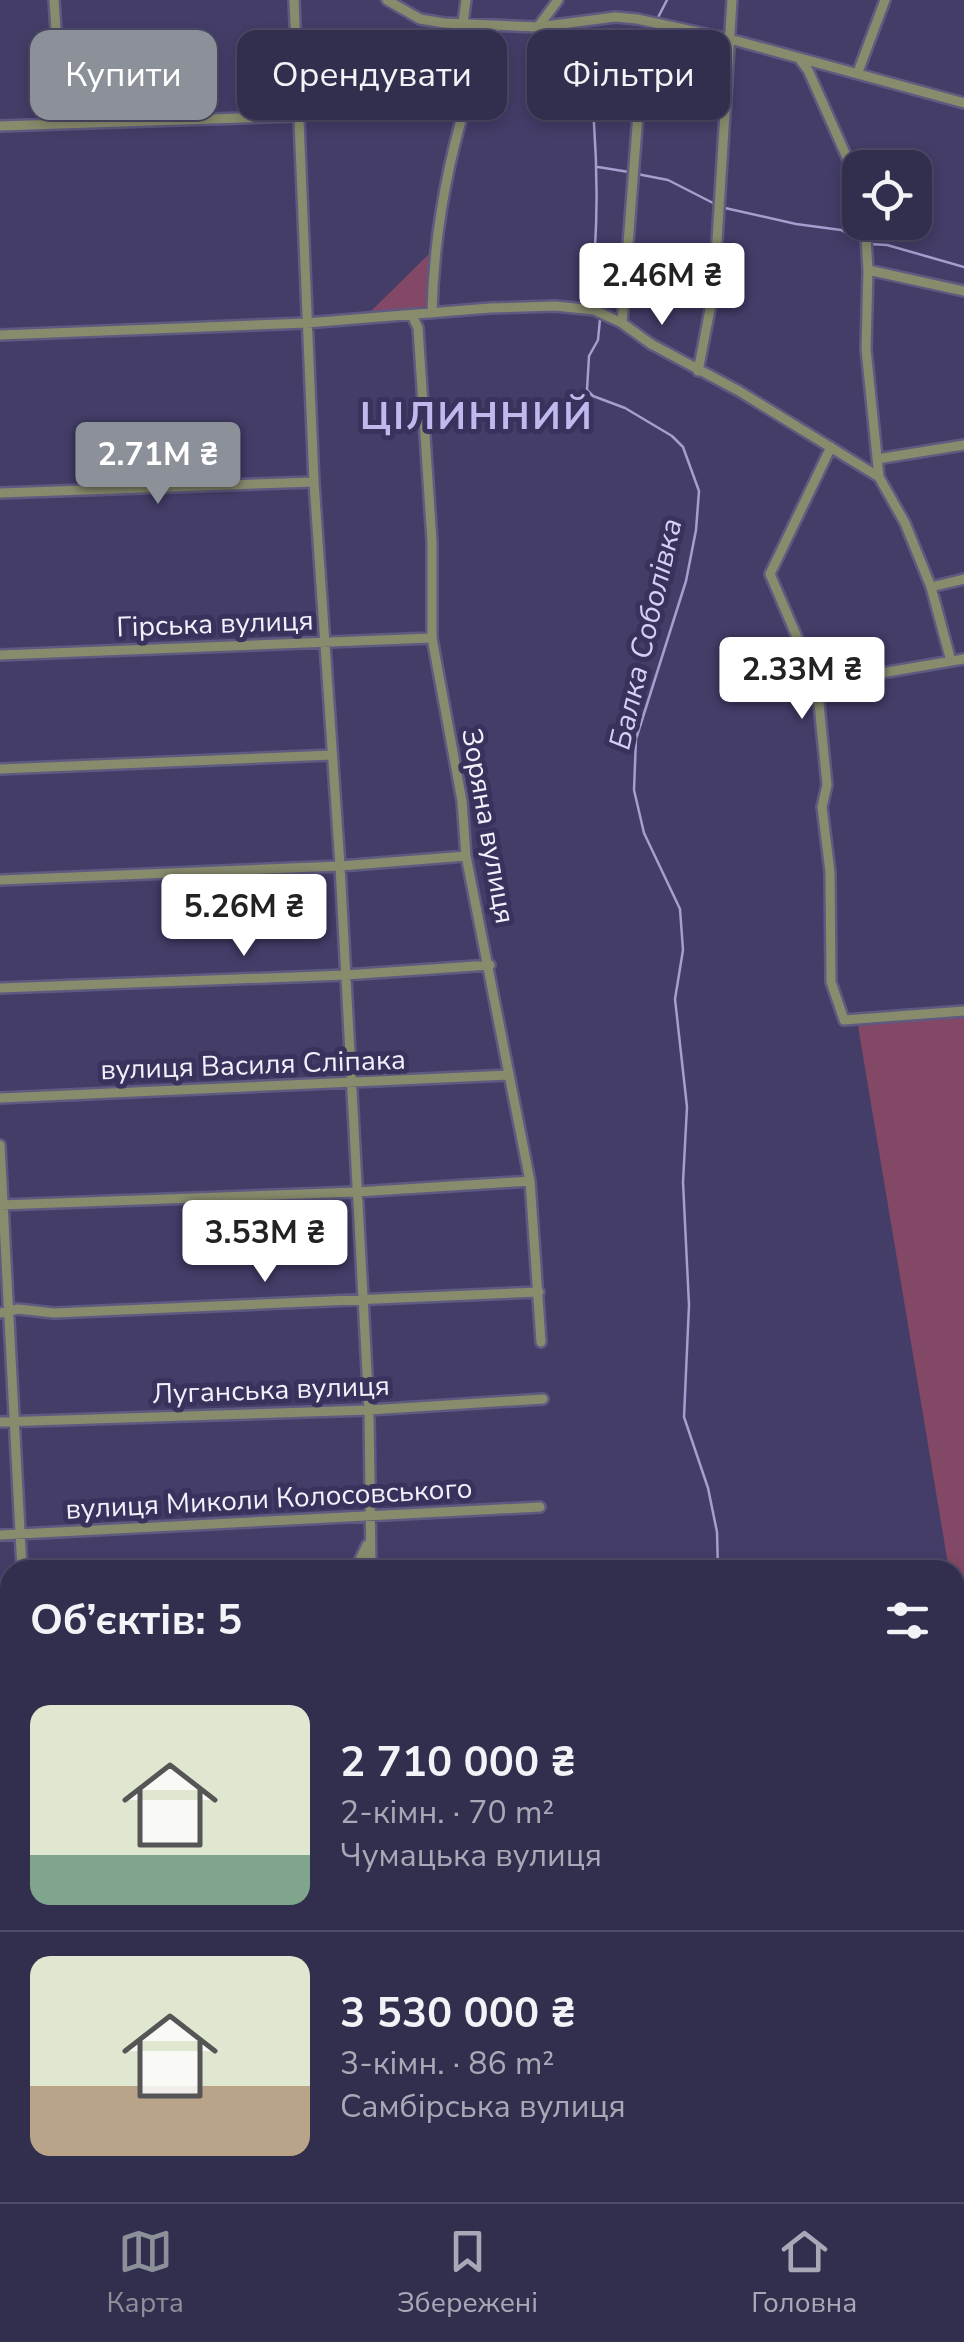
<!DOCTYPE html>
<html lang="uk">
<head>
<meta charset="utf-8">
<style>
	body { margin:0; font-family:"Nunito Sans",sans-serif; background:#3a3655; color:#f1f3f6; height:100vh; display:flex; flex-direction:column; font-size:38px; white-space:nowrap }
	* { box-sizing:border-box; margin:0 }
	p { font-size:32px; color:#a8a8b6 }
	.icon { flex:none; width:55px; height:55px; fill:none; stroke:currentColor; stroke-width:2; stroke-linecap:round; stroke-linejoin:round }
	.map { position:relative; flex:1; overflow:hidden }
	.details { position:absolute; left:0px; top:1560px; width:965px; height:642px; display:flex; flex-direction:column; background:#322e4e; border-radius:30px 30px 0 0; box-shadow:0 5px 15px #0003,0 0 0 2px #4d4a66 }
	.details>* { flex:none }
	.hud { position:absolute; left:30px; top:30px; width:905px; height:90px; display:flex; gap:20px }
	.buttons { position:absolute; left:842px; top:150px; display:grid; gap:20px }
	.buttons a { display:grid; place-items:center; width:90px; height:90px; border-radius:20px; background:#322e4e; box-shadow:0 5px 15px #0003,0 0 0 2px #4d4a66; font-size:50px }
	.price { position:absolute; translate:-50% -85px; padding:0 22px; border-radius:10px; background:#fff; color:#222; font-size:32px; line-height:65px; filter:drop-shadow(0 2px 5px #0008) }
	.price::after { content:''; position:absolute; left:50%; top:60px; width:30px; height:22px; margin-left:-15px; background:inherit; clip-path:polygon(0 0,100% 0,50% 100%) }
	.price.current { background:#8c9099; color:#fff }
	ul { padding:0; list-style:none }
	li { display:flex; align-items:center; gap:30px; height:250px; padding:0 30px }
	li+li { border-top:2px solid #4d4a66 }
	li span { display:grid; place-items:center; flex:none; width:280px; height:200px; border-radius:20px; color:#555 }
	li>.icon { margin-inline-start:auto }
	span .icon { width:120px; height:120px; fill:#fffc; stroke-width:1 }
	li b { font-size:42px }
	h2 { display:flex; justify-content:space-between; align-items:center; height:120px; padding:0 30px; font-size:42px }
	.tag { padding:0 35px; border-radius:20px; background:#322e4e; box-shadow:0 5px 15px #0003,0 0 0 2px #4d4a66; font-size:35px; line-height:90px }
	.tag.current { background:#8c9099; color:#fff }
	.tab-bar { display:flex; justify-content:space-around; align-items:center; height:140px; border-top:2px solid #4d4a66; background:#322e4e; font-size:28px; color:#a8a8b6 }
	.tab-bar a { display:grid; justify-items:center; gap:5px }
	.tab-bar .current { color:#8c9099 }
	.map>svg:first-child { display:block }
</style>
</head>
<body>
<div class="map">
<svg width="964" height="2202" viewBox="0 0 964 2202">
	<rect width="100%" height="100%" fill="#433d68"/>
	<path fill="#824865" d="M 429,254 L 427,307 L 370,312 Z
		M 964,1016 L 964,1657 L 955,1604 L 955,1570 L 949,1570 L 858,1026 Z"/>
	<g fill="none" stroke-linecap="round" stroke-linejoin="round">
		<path stroke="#a59ece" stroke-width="2.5" d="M 598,167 L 629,172
			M 637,174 L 668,180 L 717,205
			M 725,208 L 796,224 L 841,230 L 862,241
			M 869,244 L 887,245 L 964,267
			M 599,307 L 590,301 C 583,284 594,267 595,248 C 599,182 595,113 586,47 L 593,33 L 650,33 L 667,0
			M 600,319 L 598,340 L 589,356 L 587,390 L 593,396 L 625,408 L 672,436 L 683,447 L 699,491 L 696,530 L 686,581 L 636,739 L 634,790 L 644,833 L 680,909 L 683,950 L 675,999 L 687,1107 L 683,1182 L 689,1305 L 684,1417 L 708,1488 L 717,1532 L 718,1570
			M 795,2192 L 797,2202"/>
		<defs>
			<path id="minor" d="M 54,0 L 62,123
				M 294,0 L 314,482 L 340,866 L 369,1410 L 371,1570
				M 387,0 L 420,19 L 444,23 L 538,27 L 615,17 L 637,19 L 730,39 L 964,103
				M 463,23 L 466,0
				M 538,27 L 558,0
				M 799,58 L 808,70 L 853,171 L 860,199
				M 858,72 L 885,0
				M 0,126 L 297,116
				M 865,222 L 868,270 L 866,349 L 879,477 L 905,523 L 931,587 L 951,661
				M 868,270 L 964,291
				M 432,313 C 434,218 456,111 496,25
				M 412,315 L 418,328 L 432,542 L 432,638 L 462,801 L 466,856 L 530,1181 L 541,1342
				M 622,323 L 638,114 L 662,26
				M 0,335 L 306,323 L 490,308 L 555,306 L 594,310 L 622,323 L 651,344 L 739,391 L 879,477
				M 698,371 L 714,289 L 732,0
				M 831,447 L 770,574 L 817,684 L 827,785 L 822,807 L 830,872 L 831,982 L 844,1020 L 964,1011
				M 877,459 L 964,445
				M 0,493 L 314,482
				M 931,587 L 964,579
				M 0,655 L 432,638
				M 817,684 L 964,659
				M 0,769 L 332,755
				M 0,880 L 340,866 L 466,856
				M 0,988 L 345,975 L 490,965
				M 0,1098 L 509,1075
				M 0,1145 L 22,1570
				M 0,1205 L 357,1192 L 530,1181
				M 0,1313 L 18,1309 L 54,1313 L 539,1292
				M 0,1422 L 369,1410 L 543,1399
				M 0,1535 L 540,1507
				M 355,1570 L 367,1545
				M 0,1639 L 10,1638
				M 0,1741 L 10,1741
				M 0,1855 L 10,1856
				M 202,2192 L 202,2202"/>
		</defs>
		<use href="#minor" stroke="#5f5a80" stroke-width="14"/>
		<use href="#minor" stroke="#898b6d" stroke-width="9"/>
	</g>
	<g text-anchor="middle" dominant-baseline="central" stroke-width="10" stroke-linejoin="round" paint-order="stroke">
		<g font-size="28" fill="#f1f0fb" stroke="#39325c">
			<text transform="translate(215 624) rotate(-2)">Гірська вулиця</text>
			<text transform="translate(488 826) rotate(80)">Зоряна вулиця</text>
			<text transform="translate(253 1065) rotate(-2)">вулиця Василя Сліпака</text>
			<text transform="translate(271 1390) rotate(-2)">Луганська вулиця</text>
			<text transform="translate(269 1499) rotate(-3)">вулиця Миколи Колосовського</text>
		</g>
		<g font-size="30" font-style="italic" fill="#d3d0f4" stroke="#39325c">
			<text transform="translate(646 634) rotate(-77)">Балка Соболівка</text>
		</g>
		<g font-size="38" font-weight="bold" letter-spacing="2.5" fill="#bfb9ed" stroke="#39325c">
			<text x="477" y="416">ЦІЛИННИЙ</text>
		</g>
	</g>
</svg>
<div class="buttons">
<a><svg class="icon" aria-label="locate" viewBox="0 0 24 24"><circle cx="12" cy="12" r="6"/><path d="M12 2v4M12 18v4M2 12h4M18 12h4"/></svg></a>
</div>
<b class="price" style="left:662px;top:328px">2.46M ₴</b>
<b class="price current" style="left:158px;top:507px">2.71M ₴</b>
<b class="price" style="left:802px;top:722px">2.33M ₴</b>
<b class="price" style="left:244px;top:959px">5.26M ₴</b>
<b class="price" style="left:265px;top:1285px">3.53M ₴</b>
<div class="hud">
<a class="tag current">Купити</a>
<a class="tag">Орендувати</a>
<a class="tag">Фільтри</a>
</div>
<section class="details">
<h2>Об’єктів: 5<svg class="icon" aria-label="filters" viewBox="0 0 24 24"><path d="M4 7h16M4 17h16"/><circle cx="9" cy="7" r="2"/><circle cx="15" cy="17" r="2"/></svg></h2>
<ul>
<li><span style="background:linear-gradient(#dfe7d0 75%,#7fa58c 0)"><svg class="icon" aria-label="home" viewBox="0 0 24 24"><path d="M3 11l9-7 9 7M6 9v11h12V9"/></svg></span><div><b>2 710 000 ₴</b><p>2-кімн. · 70 m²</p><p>Чумацька вулиця</p></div></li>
<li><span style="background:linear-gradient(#dfe7d0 65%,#b9a48a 0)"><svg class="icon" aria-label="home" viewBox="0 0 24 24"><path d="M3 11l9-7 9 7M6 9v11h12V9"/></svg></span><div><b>3 530 000 ₴</b><p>3-кімн. · 86 m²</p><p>Самбірська вулиця</p></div></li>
</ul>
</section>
</div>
<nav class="tab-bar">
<a class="current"><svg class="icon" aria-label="map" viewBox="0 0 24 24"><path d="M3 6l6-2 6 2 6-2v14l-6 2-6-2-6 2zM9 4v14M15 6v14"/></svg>Карта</a>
<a><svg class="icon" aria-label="saved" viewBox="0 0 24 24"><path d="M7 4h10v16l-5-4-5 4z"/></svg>Збережені</a>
<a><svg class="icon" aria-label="home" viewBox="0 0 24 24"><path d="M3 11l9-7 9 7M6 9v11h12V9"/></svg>Головна</a>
</nav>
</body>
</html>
